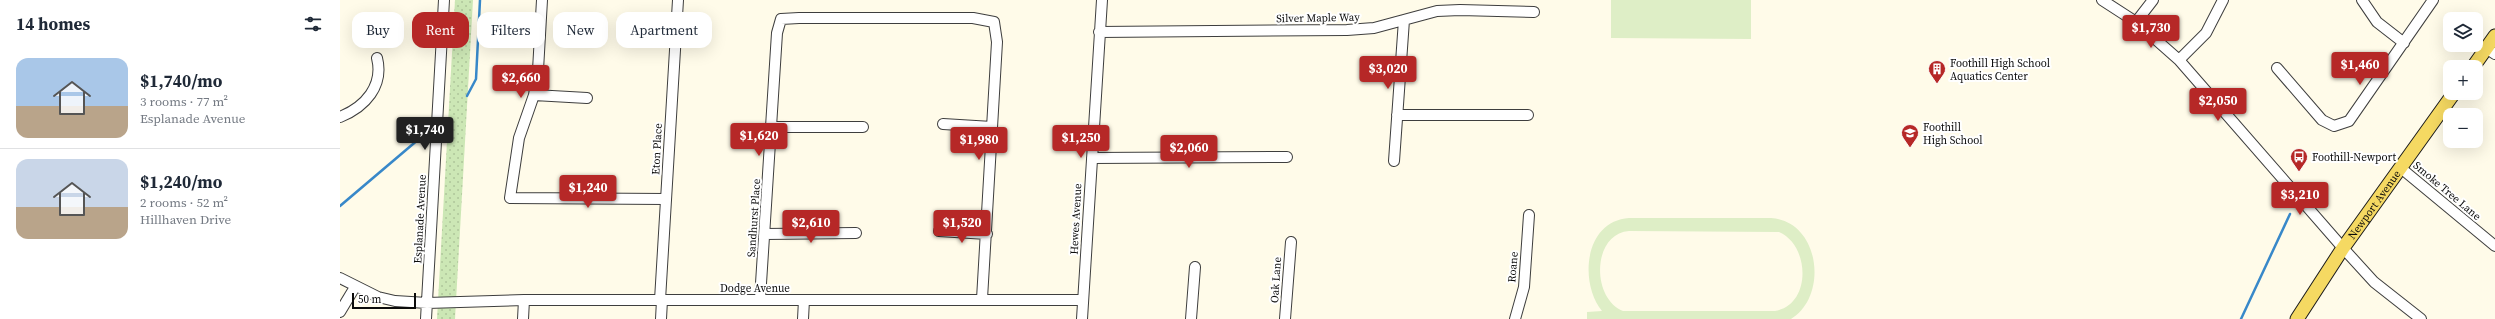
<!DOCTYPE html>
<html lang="en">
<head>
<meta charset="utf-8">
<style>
	body { margin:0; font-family:"Source Serif 4",serif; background:#f2f2f3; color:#1f2937; height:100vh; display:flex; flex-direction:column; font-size:15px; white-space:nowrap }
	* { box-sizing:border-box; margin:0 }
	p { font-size:13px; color:#747a83 }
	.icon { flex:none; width:22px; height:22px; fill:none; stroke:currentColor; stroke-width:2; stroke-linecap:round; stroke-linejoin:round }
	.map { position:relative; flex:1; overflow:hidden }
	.drawer { display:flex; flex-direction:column; background:#fff; width:340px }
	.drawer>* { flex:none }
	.guide { position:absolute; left:12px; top:12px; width:380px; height:36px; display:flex; gap:8px }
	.controls { position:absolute; left:2103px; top:12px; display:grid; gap:8px }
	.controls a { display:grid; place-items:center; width:40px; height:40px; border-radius:8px; background:#fff; box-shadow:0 4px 16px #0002; font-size:20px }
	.scale { position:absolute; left:12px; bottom:10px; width:64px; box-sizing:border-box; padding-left:4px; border:2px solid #0b0b0b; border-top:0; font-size:11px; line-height:14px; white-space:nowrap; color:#0b0b0b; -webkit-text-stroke:3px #fff; paint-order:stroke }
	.price { position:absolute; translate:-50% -34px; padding:0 9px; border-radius:4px; background:#b62827; color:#fff; font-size:13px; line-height:26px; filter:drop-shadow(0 1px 2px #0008) }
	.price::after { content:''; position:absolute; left:50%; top:24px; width:12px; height:9px; margin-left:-6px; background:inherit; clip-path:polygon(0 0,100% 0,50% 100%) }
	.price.active { background:#222; color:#fff }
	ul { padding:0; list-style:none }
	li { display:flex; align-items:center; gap:12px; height:100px; padding:0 16px }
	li+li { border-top:1px solid #e0e1e3 }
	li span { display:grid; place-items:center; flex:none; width:112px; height:80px; border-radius:12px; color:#555 }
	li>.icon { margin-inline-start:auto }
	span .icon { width:48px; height:48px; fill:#fffc; stroke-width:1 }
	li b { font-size:17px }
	h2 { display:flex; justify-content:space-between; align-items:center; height:48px; padding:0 16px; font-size:17px }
	.tag { padding:0 14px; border-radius:12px; background:#fff; box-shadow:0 4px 16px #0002; font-size:14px; line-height:36px }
	.tag.active { background:#b62827; color:#fff }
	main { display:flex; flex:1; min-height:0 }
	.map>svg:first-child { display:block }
</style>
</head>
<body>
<main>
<section class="drawer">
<h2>14 homes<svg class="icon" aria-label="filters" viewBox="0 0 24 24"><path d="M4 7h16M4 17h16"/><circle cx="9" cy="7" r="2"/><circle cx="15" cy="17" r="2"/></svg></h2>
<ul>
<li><span style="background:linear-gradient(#a9c7e8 60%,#b9a48a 0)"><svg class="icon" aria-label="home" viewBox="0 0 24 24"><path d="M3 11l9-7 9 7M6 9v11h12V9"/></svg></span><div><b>$1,740/mo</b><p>3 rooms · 77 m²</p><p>Esplanade Avenue</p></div></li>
<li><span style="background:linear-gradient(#c9d6e8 60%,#b9a48a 0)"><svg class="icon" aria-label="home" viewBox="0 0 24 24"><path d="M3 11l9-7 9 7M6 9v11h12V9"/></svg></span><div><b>$1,240/mo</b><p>2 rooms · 52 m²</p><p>Hillhaven Drive</p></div></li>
</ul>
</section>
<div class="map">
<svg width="2155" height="319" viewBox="0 0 2155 319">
	<defs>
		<pattern id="park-dots" width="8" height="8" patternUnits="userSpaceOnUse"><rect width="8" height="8" fill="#cce7b5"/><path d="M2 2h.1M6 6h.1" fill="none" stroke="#aec59a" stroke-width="1.8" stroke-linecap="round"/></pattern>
	</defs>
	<rect width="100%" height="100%" fill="#fffbe9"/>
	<path fill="url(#park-dots)" d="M 115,0 L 133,0 L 115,319 L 97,319 Z"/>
	<path fill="#deeec6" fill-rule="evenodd" d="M 1271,0 L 1411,0 L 1411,39 L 1271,38 Z
		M 1289,218 L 1431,218 C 1480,221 1489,296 1451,319 L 1247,319 L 1247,312 L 1262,311 C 1239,283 1244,221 1289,218 ZM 1289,231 L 1439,232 C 1470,245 1472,305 1435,311 L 1283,311 C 1251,298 1252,234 1289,231 Z"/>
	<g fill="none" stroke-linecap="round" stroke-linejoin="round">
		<path stroke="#3888c9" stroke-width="2.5" d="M 127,96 L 136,79 L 140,0
			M 0,206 L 86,133
			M 1901,319 L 1950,214"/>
		<defs>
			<path id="minor" d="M 202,0 L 198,70 L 194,95 L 179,138 L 170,198 L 326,199
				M 1762,0 L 1796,22 L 1839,60 L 2003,248 L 2034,282 L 2081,319
				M 2022,0 L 2037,22 L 2064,43
				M 1796,22 L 1813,0
				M 759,32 L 1007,30 L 1034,28 L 1097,11 L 1120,10 L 1194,12
				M 2146,48 L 2155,54
				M 1839,60 L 1866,33 L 1883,0
				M 1937,68 L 1982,120 L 1994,126 L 2009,121 L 2093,0
				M 194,95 L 247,98
				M 1057,115 L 1188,115
				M 0,117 C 25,107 44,86 37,58
				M 603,124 L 652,127
				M 431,127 L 523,127
				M 752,158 L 947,157
				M 1054,161 L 1064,20
				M 2062,169 L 2155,246
				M 599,231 L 647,234
				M 425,234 L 516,233
				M 0,278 L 38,297 L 55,301 L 87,303 L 184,300 L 743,300
				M 420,299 L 437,33 L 441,19 L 459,18 L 633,18 L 654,22 L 657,42 L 642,299
				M 320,300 L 338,0
				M 0,312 L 15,287
				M 86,319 L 104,0
				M 183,319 L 184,300
				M 321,319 L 322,300
				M 463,319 L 464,300
				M 742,319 L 762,0
				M 851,319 L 855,267
				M 945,319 L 951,242
				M 1175,319 L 1184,287 L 1189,215"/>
			<g id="major">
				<path d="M 2133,67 L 2155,36"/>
				<path id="s1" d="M 1957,319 L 2003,248 L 2114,93"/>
			</g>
		</defs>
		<use href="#minor" stroke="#3e3e3e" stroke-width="12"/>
		<use href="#major" stroke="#1c1c1c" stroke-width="15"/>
		<use href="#minor" stroke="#fff" stroke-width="10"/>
		<use href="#major" stroke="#f5d962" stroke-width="13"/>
	</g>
	<defs>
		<symbol id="building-pin" viewBox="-11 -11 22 30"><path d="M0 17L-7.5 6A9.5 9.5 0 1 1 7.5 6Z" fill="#b62827" stroke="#fff"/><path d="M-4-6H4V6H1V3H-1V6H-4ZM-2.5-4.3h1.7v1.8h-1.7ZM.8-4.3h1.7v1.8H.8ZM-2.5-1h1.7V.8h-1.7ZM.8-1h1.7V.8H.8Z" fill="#fff"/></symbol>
		<symbol id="school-pin" viewBox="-11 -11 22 30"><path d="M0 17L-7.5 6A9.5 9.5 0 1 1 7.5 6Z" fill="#b62827" stroke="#fff"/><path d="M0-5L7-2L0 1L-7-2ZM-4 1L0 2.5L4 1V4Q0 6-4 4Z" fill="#fff"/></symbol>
		<symbol id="bus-pin" viewBox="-11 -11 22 30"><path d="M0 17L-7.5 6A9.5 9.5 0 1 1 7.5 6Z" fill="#b62827" stroke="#fff"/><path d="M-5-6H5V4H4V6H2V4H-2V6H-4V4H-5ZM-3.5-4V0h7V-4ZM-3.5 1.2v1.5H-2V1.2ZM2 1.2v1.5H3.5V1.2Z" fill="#fff"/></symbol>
	</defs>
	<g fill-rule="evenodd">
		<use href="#building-pin" x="1587" y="59" width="20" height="27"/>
		<use href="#school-pin" x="1560" y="123" width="20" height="27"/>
		<use href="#bus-pin" x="1949" y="147" width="20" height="27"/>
	</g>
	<g text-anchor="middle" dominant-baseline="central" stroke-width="4" stroke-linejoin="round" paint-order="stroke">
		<g font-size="11" fill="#0b0b0b" stroke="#fff">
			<text transform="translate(978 18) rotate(-1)">Silver Maple Way</text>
			<text transform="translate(317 149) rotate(-87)">Eton Place</text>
			<text transform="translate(2107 191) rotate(40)">Smoke Tree Lane</text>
			<text stroke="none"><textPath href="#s1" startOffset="138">Newport Avenue</textPath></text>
			<text transform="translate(414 218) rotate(-86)">Sandhurst Place</text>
			<text transform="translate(80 219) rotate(-87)">Esplanade Avenue</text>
			<text transform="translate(736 219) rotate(-87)">Hewes Avenue</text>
			<text transform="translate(1173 267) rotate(-85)">Roane</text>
			<text transform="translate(936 280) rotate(-86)">Oak Lane</text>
			<text x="415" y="288">Dodge Avenue</text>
		</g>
		<g font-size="11" fill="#0b0b0b" stroke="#fff" text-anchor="start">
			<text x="1610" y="63">Foothill High School<tspan x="1610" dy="13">Aquatics Center</tspan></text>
			<text x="1583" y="127">Foothill<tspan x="1583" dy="13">High School</tspan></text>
			<text x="1972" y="157">Foothill-Newport</text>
		</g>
	</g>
</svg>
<div class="controls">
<a><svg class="icon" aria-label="layers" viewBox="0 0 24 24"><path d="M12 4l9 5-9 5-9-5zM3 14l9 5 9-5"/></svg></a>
<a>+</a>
<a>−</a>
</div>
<div class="scale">50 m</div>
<b class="price" style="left:1811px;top:49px">$1,730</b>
<b class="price" style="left:2020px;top:86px">$1,460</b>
<b class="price" style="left:1048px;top:90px">$3,020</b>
<b class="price" style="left:181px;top:99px">$2,660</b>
<b class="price" style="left:1878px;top:122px">$2,050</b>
<b class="price active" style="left:85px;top:151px">$1,740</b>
<b class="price" style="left:419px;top:157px">$1,620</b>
<b class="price" style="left:741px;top:159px">$1,250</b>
<b class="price" style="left:639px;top:161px">$1,980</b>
<b class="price" style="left:849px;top:169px">$2,060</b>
<b class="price" style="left:248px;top:209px">$1,240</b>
<b class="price" style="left:1960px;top:216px">$3,210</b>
<b class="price" style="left:471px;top:244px">$2,610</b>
<b class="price" style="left:622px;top:244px">$1,520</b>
<div class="guide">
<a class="tag">Buy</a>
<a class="tag active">Rent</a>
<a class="tag">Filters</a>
<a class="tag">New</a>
<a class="tag">Apartment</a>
</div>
</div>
</main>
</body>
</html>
